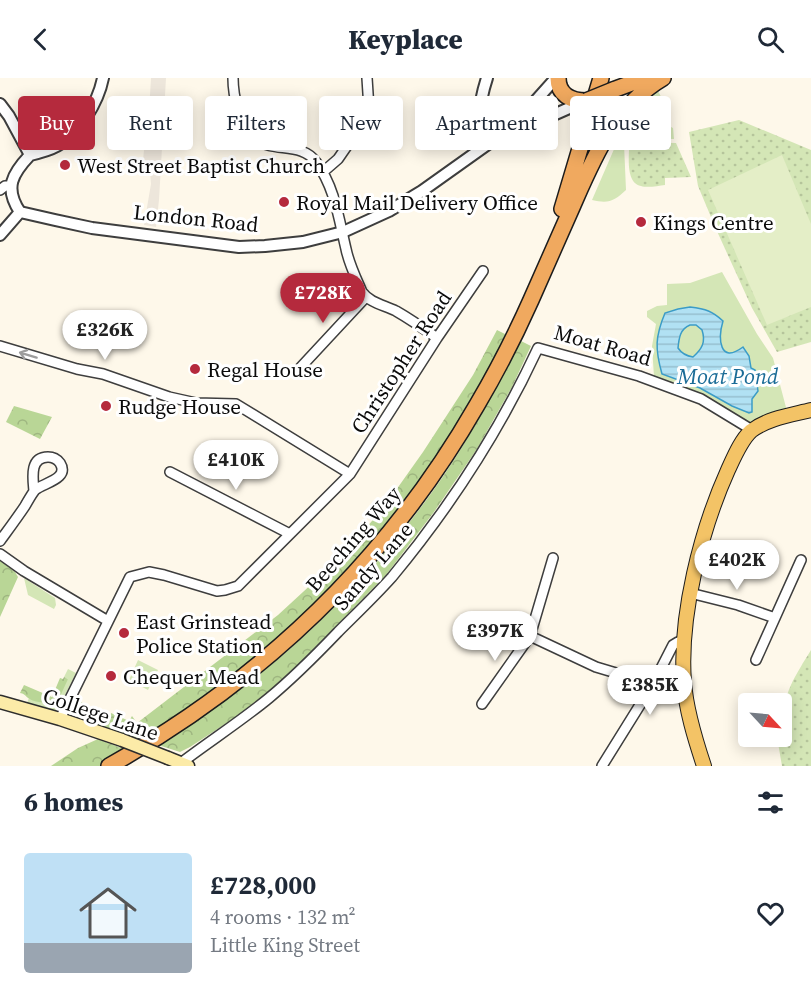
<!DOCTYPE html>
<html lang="en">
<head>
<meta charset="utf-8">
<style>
	body { margin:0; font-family:"Source Serif 4",serif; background:#f2f2f3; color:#1f2937; height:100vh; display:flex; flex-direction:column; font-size:22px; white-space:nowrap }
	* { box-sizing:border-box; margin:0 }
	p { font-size:20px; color:#747a83 }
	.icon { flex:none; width:33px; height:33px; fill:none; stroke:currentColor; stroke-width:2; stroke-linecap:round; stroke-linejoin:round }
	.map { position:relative; height:688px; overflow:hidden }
	.panel { display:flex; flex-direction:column; background:#fff; flex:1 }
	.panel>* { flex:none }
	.banner { position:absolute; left:18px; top:18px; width:776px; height:54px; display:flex; gap:12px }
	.needle { width:39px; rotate:116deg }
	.controls { position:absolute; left:738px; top:615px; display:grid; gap:12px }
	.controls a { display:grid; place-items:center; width:54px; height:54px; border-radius:6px; background:#fff; box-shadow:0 3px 15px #0003; font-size:30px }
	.price { position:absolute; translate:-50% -51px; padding:0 14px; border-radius:21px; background:#fff; color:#222; font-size:20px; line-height:39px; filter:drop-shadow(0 2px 3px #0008) }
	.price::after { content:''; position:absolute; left:50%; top:36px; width:18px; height:14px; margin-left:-9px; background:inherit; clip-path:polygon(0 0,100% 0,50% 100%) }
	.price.selected { background:#b52a3d; color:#fff }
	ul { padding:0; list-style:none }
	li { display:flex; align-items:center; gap:18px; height:150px; padding:0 24px }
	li+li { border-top:2px solid #e0e1e3 }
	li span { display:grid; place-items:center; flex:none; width:168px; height:120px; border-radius:6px; color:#555 }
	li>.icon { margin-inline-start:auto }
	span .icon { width:72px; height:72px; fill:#fffc; stroke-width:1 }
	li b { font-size:26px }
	h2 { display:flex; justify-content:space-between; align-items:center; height:72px; padding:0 24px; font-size:26px }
	.tag { padding:0 21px; border-radius:6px; background:#fff; box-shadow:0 3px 15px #0003; font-size:21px; line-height:54px }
	.tag.selected { background:#b52a3d; color:#fff }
	header { display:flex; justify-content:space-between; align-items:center; height:78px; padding:0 24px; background:#fff; font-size:27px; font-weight:800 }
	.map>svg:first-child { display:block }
</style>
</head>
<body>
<header><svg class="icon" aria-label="back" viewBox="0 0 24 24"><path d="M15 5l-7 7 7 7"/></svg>Keyplace<svg class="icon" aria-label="search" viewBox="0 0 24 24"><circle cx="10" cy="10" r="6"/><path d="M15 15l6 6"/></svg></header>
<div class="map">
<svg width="811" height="688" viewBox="0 0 811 688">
	<defs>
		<pattern id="forest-crowns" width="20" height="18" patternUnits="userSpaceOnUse" patternTransform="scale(1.5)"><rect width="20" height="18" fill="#b9d696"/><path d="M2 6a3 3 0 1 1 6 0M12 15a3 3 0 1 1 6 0" fill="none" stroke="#9eb680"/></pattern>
		<pattern id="park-dots" width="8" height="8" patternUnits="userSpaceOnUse" patternTransform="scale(1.5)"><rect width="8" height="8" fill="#d4e6b6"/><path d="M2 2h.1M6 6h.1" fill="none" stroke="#b5c49b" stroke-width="1.8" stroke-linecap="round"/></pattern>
		<pattern id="water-rules" width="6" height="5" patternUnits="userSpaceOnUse" patternTransform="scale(1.5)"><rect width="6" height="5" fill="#b1e1f3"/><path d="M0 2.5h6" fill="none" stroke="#97c0cf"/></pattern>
	</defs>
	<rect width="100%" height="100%" fill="#fef8ea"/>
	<path fill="#d4e6b6" d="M 657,11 L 668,32 L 664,36 L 664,43 L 667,47 L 673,50 L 674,61 L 633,60 L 626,63 C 629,39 638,26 657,11 Z
		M 618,62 L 624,66 L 626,112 C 614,123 609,126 592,122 Z
		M 722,194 L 757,256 L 773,280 L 788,337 L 752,352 L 654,299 L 652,268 L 656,246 L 647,239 L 647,233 L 657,228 L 667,227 L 667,206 L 690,205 Z
		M 24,500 L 55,520 L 56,527 L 54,531 L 28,517 Z
		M 138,582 L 158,592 L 148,612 L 129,602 Z
		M 68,591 L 76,595 L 58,631 L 54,634 L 26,627 L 29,620 L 47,625 L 68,601 L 64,599 Z"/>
	<path fill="url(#forest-crowns)" d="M 497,252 L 507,257 C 481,305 456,353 424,398 C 379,462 324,522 264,572 C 225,604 185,633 144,662 L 95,646 L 75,637 L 73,629 L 76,623 L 82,624 L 84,628 L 83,636 L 88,638 L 94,637 L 108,641 L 111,635 L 129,643 L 132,638 L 137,645 L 278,537 L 341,479 L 384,429 L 423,374 L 473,297 Z
		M 521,263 L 531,268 L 512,309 L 477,371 L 434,434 L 386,497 L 284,601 L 245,633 L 190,669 L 180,674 L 155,666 C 186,647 218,628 247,606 C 320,551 395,470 446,394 C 474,352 497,308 521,263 Z
		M 14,328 L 52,339 L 40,361 L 6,344 Z
		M 0,482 L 15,494 L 18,499 L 0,539 Z
		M 64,599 L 68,601 L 58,623 C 48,625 37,626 28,620 C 26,618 23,615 20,615 L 24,607 L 52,619 L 60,600 L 63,601 Z
		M 98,661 L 129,673 L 103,688 L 51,688 L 78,670 Z"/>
	<path fill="url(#park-dots)" d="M 739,42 L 811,72 L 811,264 L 777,274 L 752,230 L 716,151 L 698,108 L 689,54 Z
		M 634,64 L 676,65 L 691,99 L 665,100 L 665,107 C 658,108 647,110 641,108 C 626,105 629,81 629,70 Z
		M 811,572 L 811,688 L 782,688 L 777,659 L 782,658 C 782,618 790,606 811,572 Z"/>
	<path fill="#e4eec7" d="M 782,77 L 811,146 L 811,229 L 767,247 L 708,112 Z"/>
	<path fill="#ede6db" d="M 151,0 L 166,0 L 159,122 L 156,149 L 144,147 L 151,106 L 150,94 L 142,93 L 146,51 L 148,51 Z"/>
	<path fill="url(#water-rules)" stroke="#3b9cc7" stroke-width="1.5" fill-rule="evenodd" d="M 690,229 C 706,231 712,233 723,243 C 718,260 719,287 743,269 L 749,278 L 751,290 L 755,292 L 758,313 L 752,321 L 752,334 L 749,335 L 732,328 L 700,310 L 662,296 C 655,271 655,259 665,235 L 678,231 ZM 690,247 L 696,247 L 702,252 C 706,264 702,271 693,279 C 686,278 682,276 678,270 C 679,260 680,251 690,247 Z"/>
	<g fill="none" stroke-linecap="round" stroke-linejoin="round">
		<defs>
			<path id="minor" d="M 233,0 C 233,11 235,22 238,32 C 251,88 296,56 316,84 C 335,109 339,142 346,171 C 349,186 356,200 362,214 C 370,225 384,227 396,233 C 410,241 423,250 437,260
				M 323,94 L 338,81 L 367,39 L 369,31 L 367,0
				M 0,112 L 5,108 L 11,108
				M 0,268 L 77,291 L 103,296 L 169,319 L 196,325 L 236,326 L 350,396
				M 300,290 L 366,219
				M 170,394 L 290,456
				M 0,463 C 8,452 17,440 25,428 C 28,423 31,417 35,412 C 43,405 70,401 60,385 C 57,381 53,379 48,379 C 29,379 33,401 34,413
				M 0,476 L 24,493 L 108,543
				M 553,480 L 530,558 L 596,589 L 653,606
				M 690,515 L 738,527 L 775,540
				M 756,582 L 801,482
				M 482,626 L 530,558
				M 60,641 L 130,499 L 149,494 L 164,497 L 217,513 L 225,512 L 238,508 L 350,396 L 437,260 L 483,193
				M 181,685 C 210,663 241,643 269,620 C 293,600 316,577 338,554 C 356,536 375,518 392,499 C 451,428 499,354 538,270 L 639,298 L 701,321 L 752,352
				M 602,688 L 653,606 L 673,567 L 678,564 L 683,565"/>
			<path id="tertiary" d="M 487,0 C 478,28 478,39 488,66
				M 0,26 L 9,38 L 30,77
				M 492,61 L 531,28 L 556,0
				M 30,77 C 39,75 48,73 57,68 C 79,56 98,25 103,0
				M 20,134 L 55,142 L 92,150 L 239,169 L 265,168 L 303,164 L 343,154 L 389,133 L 422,113 L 488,66 L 585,23
				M 20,134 C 4,110 12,96 30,77
				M 0,157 L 20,134"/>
			<path id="secondary" d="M 0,624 L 60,641 L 122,662
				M 168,680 L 188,688"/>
			<path id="primary" d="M 704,688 C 695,661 686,632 684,604 C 679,538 701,452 728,392 C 734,379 741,362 751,353 C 768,340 791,337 811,332"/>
			<path id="trunk" d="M 558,0 C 558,17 571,23 586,23
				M 613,12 L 645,0
				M 562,131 L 601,0
				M 109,688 C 264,601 388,482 477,327 C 497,293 515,258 531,222 C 545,191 559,159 573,127 C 594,79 615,28 663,0"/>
		</defs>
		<use href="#minor" stroke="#3e3e3e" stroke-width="12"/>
		<use href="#tertiary" stroke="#3e3e3e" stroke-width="14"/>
		<use href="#secondary" stroke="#2d2d2d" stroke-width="15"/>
		<use href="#primary" stroke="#1c1c1c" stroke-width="16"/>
		<use href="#trunk" stroke="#1c1c1c" stroke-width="18"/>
		<use href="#minor" stroke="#fff" stroke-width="9"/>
		<use href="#tertiary" stroke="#fff" stroke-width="10"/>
		<use href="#secondary" stroke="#fceba8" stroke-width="12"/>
		<use href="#primary" stroke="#f3c366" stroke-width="14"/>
		<use href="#trunk" stroke="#f0a95f" stroke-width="15"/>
		<defs>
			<path id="secondary-bridge" d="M 122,662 L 168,680"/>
			<path id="trunk-bridge" d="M 586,23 L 613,12"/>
		</defs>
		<use href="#secondary-bridge" stroke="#2d2d2d" stroke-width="15" stroke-linecap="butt"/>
		<use href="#trunk-bridge" stroke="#1c1c1c" stroke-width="18" stroke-linecap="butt"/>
		<use href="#secondary-bridge" stroke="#fceba8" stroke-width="12"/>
		<use href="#trunk-bridge" stroke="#f0a95f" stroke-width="15"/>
	</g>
	<defs><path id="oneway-shaft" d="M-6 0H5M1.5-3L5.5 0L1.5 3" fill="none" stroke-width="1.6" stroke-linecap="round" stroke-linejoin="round" transform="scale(1.5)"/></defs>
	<use stroke="#9d9d9d" href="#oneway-shaft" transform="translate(28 277) rotate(-163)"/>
	<g fill="#b52a3d" stroke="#fff" stroke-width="2">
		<circle cx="65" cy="87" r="6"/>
		<circle cx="284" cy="124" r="6"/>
		<circle cx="641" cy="144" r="6"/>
		<circle cx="195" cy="291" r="6"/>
		<circle cx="106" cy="328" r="6"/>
		<circle cx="124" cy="555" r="6"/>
		<circle cx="111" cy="598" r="6"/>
	</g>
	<g text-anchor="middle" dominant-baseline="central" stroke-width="6" stroke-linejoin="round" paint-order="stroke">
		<g font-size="21" fill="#0b0b0b" stroke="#fff" text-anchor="start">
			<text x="77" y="87">West Street Baptist Church</text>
			<text x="296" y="124">Royal Mail Delivery Office</text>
			<text x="653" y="144">Kings Centre</text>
			<text x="207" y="291">Regal House</text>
			<text x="118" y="328">Rudge House</text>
			<text x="136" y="543">East Grinstead<tspan x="136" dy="24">Police Station</tspan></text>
			<text x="123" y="598">Chequer Mead</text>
		</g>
		<g font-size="21" fill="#0b0b0b" stroke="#fff">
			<text transform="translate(196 140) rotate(6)">London Road</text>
			<text transform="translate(603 267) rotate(16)">Moat Road</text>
			<text transform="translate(401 284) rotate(-57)">Christopher Road</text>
			<text transform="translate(353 461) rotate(-49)">Beeching Way</text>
			<text transform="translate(373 488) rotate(-49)">Sandy Lane</text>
			<text transform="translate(101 636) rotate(19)">College Lane</text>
		</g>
		<g font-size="22" font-style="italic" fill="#1b6c97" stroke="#fff">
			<text x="728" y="298">Moat Pond</text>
		</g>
	</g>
</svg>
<div class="controls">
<a><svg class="needle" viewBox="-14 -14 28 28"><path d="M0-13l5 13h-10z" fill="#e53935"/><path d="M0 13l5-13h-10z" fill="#747a83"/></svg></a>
</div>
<b class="price selected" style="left:323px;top:246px">£728K</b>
<b class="price" style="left:105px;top:283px">£326K</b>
<b class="price" style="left:236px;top:413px">£410K</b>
<b class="price" style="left:737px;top:513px">£402K</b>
<b class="price" style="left:495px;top:584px">£397K</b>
<b class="price" style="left:650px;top:638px">£385K</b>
<div class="banner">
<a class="tag selected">Buy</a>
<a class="tag">Rent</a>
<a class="tag">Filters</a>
<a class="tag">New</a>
<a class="tag">Apartment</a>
<a class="tag">House</a>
</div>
</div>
<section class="panel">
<h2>6 homes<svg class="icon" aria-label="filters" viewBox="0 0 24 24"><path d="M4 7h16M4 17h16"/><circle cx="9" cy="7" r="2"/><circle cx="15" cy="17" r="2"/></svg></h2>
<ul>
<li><span style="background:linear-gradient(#bfe0f5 75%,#9aa5b1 0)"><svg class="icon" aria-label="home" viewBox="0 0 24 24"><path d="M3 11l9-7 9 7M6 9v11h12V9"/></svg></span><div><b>£728,000</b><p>4 rooms · 132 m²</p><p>Little King Street</p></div><svg class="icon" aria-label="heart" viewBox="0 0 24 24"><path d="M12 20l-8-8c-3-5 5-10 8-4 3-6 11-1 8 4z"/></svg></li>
</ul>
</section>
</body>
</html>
